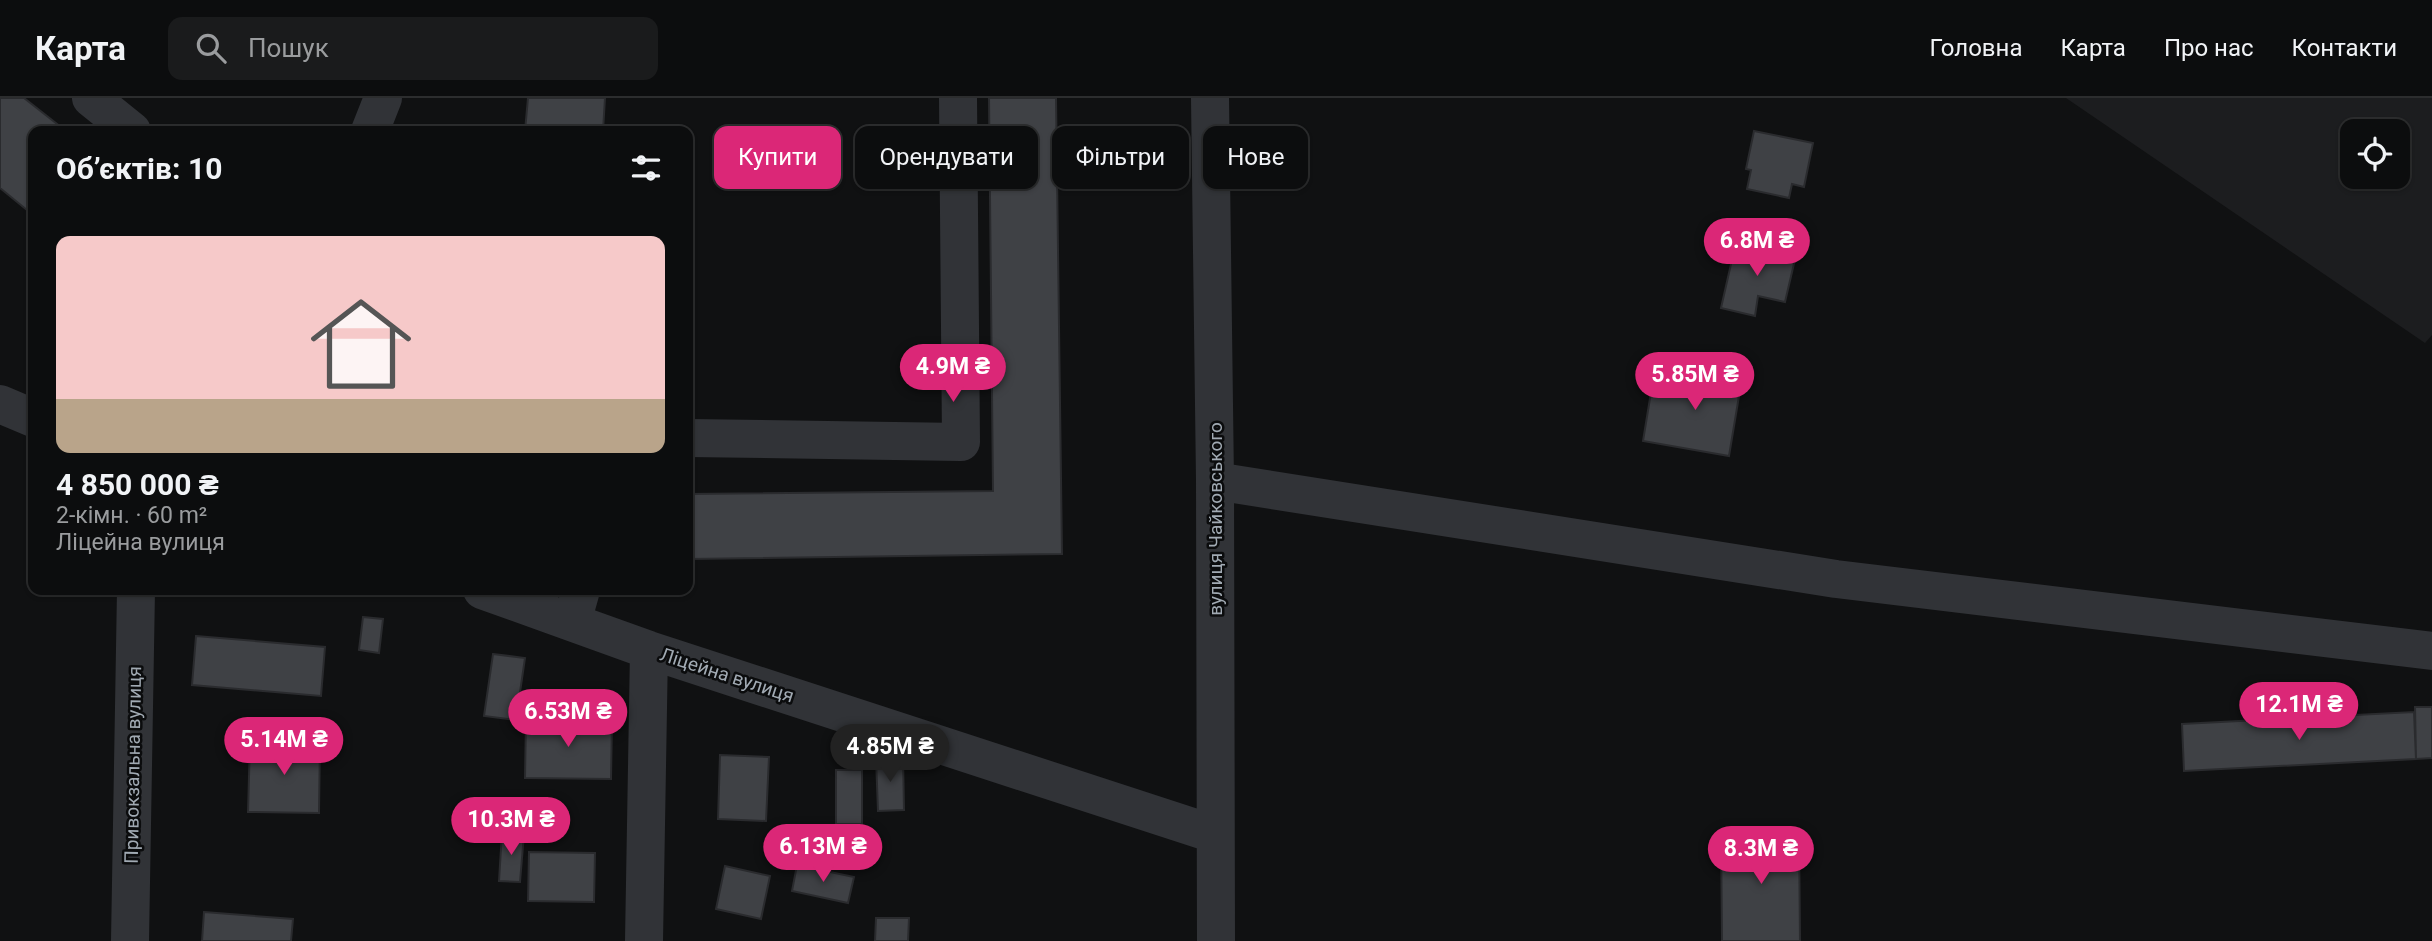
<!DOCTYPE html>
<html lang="uk">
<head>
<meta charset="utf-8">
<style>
	body { margin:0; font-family:Roboto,sans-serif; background:#1a1b1c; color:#f1f3f6; height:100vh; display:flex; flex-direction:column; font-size:26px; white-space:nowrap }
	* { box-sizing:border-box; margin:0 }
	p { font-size:23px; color:#9a9c9e }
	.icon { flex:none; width:38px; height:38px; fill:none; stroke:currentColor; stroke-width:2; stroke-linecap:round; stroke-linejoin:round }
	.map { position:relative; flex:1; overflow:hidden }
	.drawer { position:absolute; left:28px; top:28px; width:665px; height:469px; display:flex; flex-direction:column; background:#0c0d0e; border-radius:14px; box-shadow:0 2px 5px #0004,0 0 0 2px #2c2d2e }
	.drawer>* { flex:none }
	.guide { position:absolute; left:714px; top:28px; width:665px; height:63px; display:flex; gap:14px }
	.buttons { position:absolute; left:2340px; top:21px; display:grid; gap:14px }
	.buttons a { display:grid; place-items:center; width:70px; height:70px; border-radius:14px; background:#0c0d0e; box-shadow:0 2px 5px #0004,0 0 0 2px #2c2d2e; font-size:35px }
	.price { position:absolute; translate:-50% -60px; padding:0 16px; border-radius:24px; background:#db2777; color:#fff; font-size:23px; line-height:46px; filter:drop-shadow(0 2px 4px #0008) }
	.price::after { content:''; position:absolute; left:50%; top:42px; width:21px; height:16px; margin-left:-10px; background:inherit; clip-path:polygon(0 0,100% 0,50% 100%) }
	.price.current { background:#222; color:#fff }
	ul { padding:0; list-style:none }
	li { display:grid; align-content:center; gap:14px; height:371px; padding:0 28px }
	li span { display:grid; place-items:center; height:217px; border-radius:14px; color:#555 }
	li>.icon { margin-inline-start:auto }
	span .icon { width:126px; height:126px; fill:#fffc; stroke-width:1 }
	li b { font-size:30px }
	h2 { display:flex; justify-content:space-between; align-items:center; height:84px; padding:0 28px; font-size:30px }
	.chip { padding:0 24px; border-radius:14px; background:#0c0d0e; box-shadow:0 2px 5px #0004,0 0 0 2px #2c2d2e; font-size:24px; line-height:63px }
	.chip.current { background:#db2777; color:#fff }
	header { display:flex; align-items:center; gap:42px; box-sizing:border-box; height:98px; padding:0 35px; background:#0c0d0e; border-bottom:2px solid #2c2d2e }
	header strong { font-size:33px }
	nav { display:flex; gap:38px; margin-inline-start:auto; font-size:24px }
	.search { width:490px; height:63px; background:#1a1b1c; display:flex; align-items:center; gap:18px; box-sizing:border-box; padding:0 24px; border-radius:14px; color:#9a9c9e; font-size:26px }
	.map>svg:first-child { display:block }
</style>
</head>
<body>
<header>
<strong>Карта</strong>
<div class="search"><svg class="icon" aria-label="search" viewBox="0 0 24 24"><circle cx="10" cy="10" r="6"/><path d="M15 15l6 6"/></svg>Пошук</div>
<nav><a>Головна</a><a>Карта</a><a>Про нас</a><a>Контакти</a></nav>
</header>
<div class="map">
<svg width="2432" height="843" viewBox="0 0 2432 843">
	<rect width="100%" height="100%" fill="#101112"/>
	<path fill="#1c1d1f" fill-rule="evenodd" d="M 2066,0 L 2432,0 L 2432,237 L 2425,245 ZM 2352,33 L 2398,33 L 2398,79 L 2352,79 Z"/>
	<path fill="#3f4145" stroke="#2a2b2e" stroke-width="2" d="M 0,0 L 24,0 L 66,33 L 33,33 L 33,117 L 0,90 Z
		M 528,0 L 605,0 L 603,33 L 525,33 Z
		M 989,0 L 1056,0 L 1062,456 L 688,461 L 688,396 L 993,393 Z
		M 1754,33 L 1813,45 L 1804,89 L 1792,86 L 1789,100 L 1747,91 L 1751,72 L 1746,71 Z
		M 1736,144 L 1796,157 L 1785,204 L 1758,198 L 1755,218 L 1721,210 Z
		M 1711,268 L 1743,274 L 1729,358 L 1643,343 L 1654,276 L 1708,286 Z
		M 363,519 L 383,521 L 379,555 L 359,552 Z
		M 196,538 L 325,549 L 321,598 L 192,587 Z
		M 493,556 L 525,560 L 516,622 L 484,618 Z
		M 2415,609 L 2432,609 L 2432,660 L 2416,661 Z
		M 2414,614 L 2416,661 L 2184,673 L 2182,626 Z
		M 526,621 L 612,623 L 611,681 L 525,680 Z
		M 250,643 L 320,643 L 319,715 L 248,714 Z
		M 720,657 L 769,659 L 766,723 L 718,721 Z
		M 903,659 L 904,712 L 878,713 L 876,660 Z
		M 836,672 L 862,672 L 862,726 L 836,726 Z
		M 1799,733 L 1800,843 L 1722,843 L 1721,734 Z
		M 502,734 L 524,736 L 520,784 L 499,783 Z
		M 529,754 L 595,755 L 594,804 L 528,803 Z
		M 797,767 L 854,779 L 848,805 L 792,793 Z
		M 725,768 L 770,778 L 761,821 L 716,811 Z
		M 204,814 L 293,821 L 291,843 L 202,843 Z
		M 876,820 L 909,820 L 908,843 L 875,843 Z"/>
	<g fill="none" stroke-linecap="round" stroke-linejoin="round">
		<path stroke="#313337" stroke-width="38" d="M 91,0 L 132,33
			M 1210,0 L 1215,383 L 1216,843
			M 370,33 L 383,0
			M 0,306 L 33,320
			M 688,340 L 961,344 L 958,0
			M 1215,383 L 1836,481 L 2432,553
			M 482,492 L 649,552 L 1214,736
			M 572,524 L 581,492
			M 130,843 L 136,492
			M 644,843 L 649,552"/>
	</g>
	<g text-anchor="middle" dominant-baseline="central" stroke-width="5" stroke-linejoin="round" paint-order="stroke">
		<g font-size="19" fill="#a1aab3" stroke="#0b0c0d">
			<text transform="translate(1215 421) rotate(-90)">вулиця Чайковського</text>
			<text transform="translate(727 577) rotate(18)">Ліцейна вулиця</text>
			<text transform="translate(133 667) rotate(-89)">Привокзальна вулиця</text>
		</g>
	</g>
</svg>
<div class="buttons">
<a><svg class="icon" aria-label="locate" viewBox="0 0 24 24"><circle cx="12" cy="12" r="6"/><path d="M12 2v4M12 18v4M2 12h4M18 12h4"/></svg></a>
</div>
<b class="price" style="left:1757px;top:180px">6.8M ₴</b>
<b class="price" style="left:953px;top:306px">4.9M ₴</b>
<b class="price" style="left:1695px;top:314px">5.85M ₴</b>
<b class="price" style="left:2299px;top:644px">12.1M ₴</b>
<b class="price" style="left:568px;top:651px">6.53M ₴</b>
<b class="price" style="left:284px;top:679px">5.14M ₴</b>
<b class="price current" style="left:890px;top:686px">4.85M ₴</b>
<b class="price" style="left:511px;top:759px">10.3M ₴</b>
<b class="price" style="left:823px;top:786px">6.13M ₴</b>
<b class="price" style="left:1761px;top:788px">8.3M ₴</b>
<div class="guide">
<a class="chip current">Купити</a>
<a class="chip">Орендувати</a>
<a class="chip">Фільтри</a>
<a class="chip">Нове</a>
</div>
<section class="drawer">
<h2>Об’єктів: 10<svg class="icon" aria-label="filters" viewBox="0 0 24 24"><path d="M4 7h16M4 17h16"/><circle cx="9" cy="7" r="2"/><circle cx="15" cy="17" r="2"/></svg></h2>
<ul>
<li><span style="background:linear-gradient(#f6c9c9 75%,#b9a48a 0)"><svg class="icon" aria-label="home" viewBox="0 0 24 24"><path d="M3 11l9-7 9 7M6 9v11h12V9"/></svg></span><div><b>4 850 000 ₴</b><p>2-кімн. · 60 m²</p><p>Ліцейна вулиця</p></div></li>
</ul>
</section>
</div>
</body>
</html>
